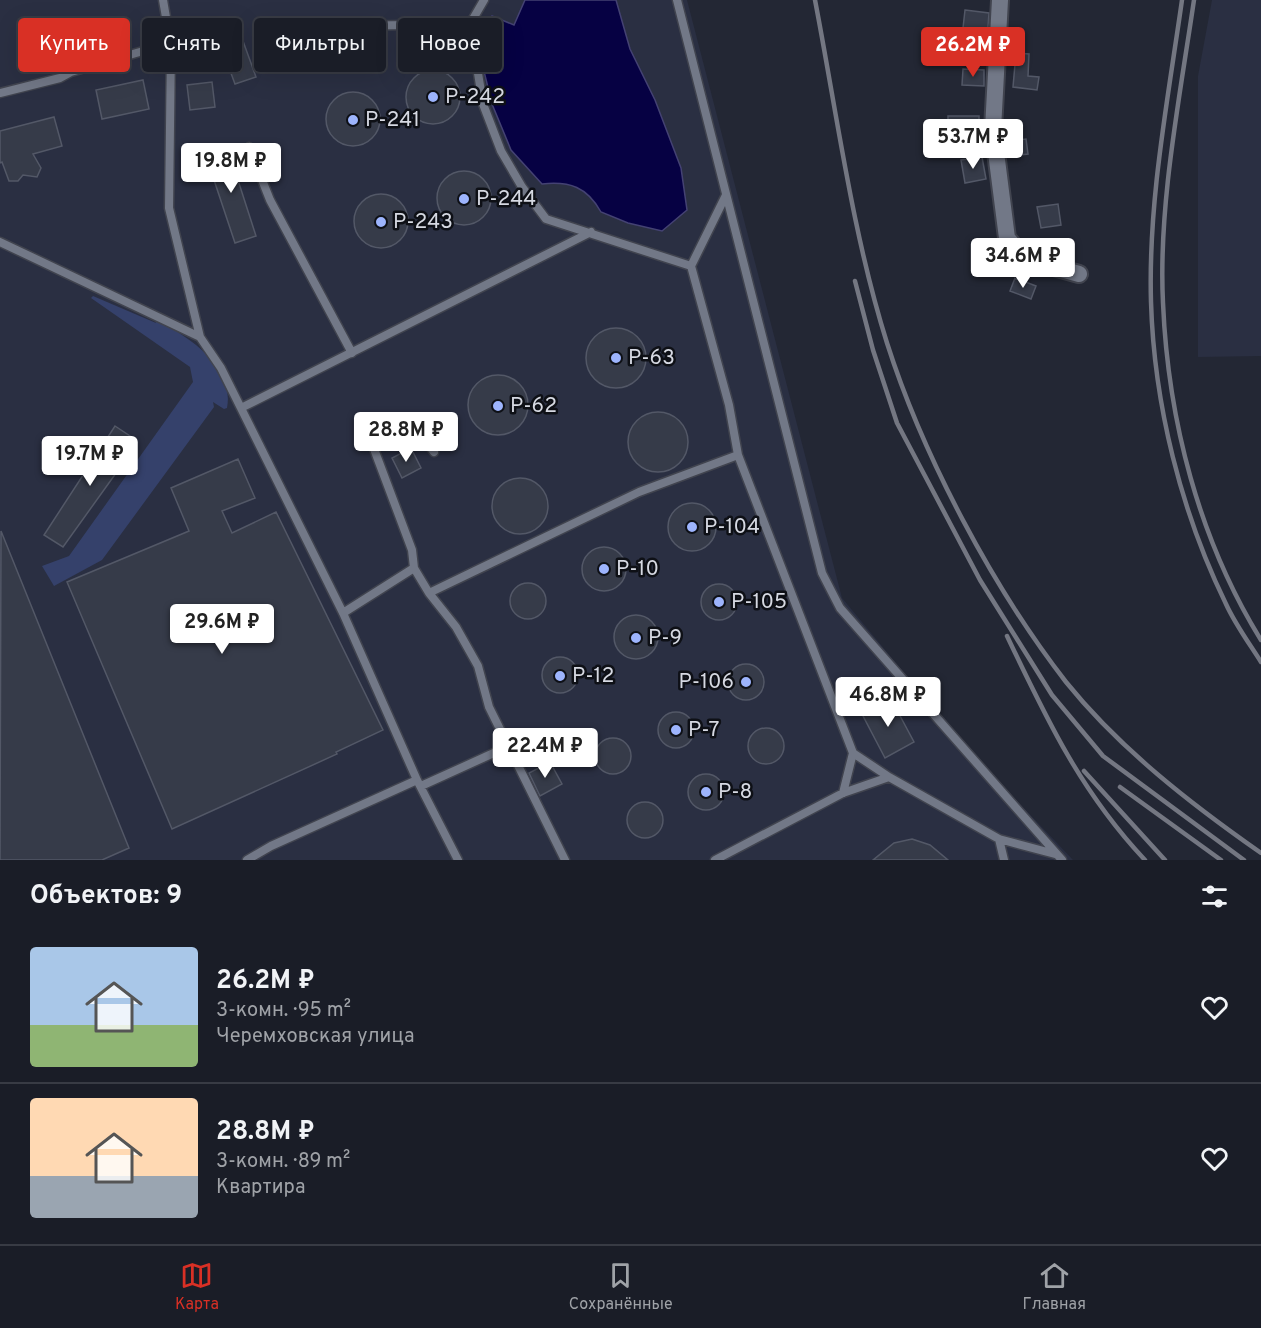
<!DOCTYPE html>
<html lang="ru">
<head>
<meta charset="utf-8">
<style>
	body { margin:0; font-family:Overpass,sans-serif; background:#272a33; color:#f1f3f6; height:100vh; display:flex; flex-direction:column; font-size:22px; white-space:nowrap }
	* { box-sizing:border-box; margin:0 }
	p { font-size:20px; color:#9fa2a7 }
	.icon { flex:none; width:33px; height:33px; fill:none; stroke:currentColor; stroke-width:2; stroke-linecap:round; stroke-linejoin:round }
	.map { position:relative; height:860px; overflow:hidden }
	.side { display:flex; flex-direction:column; background:#1a1d27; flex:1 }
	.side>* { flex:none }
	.banner { position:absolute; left:18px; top:18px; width:600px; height:54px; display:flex; gap:12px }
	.price { position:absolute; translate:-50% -51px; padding:0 14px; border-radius:6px; background:#fff; color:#222; font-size:20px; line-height:39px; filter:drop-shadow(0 2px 3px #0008) }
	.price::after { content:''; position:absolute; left:50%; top:36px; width:18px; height:14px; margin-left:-9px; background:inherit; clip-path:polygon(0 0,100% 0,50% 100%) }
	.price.on { background:#d93025; color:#fff }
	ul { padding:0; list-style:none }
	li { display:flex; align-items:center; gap:18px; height:150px; padding:0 30px }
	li+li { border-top:2px solid #383b44 }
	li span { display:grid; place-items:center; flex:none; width:168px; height:120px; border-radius:6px; color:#555 }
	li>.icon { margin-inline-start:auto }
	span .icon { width:72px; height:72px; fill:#fffc; stroke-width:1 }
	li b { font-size:26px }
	h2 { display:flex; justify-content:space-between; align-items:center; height:72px; padding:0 30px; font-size:26px }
	.pill { padding:0 21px; border-radius:6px; background:#1a1d27; box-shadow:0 6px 24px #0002,0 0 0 2px #383b44; font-size:21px; line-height:54px }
	.pill.on { background:#d93025; color:#fff }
	.tabs { display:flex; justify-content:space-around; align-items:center; height:84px; border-top:2px solid #383b44; background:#1a1d27; font-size:16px; color:#9fa2a7 }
	.tabs a { display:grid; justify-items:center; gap:3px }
	.tabs .on { color:#d93025 }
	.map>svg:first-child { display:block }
</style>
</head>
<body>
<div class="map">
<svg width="1261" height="860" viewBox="0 0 1261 860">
	<rect width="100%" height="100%" fill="#232734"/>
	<path fill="#2a2f42" d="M 0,0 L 687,0 L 842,598 L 964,745 L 1073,860 L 0,860 Z
		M 1212,0 L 1261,0 L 1261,356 L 1198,357 L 1198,76 Z"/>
	<path fill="#35416b" d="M 93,296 L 156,323 L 154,319 C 186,335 235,365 227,408 L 224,409 L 213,402 L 214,407 L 102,560 L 54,586 L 42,566 L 69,556 L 193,382 L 190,367 L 91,298 Z"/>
	<path fill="#060143" stroke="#444273" stroke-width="1.5" d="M 525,0 L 616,0 L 630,49 L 655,100 L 681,168 L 687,210 L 662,231 L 628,223 L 601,212 C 587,187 570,181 542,184 L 511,150 L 492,104 L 481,59 L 482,32 L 492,16 L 514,25 Z"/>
	<path fill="#363b49" stroke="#535867" stroke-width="1.5" d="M 965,10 L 989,13 L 987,40 L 962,37 Z
		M 239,30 L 256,77 L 235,84 L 218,38 Z
		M 1016,53 L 1029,54 L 1028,76 L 1039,77 L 1037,90 L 1013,87 Z
		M 963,69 L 984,70 L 984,86 L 962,85 Z
		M406 97a27 27 0 1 1 54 0a27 27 0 1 1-54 0Z
		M 143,80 L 149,109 L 102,119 L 96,90 Z
		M 212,82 L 215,107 L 190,110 L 187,85 Z
		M326 119a27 27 0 1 1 54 0a27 27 0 1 1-54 0Z
		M 948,116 L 979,116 L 979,131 L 948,131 Z
		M 54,117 L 62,146 L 33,154 L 41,168 L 37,177 L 23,175 L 18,181 L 9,181 L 2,162 L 0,163 L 0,131 Z
		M 1026,139 L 1028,154 L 1013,156 L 1011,141 Z
		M 227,146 L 256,236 L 235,243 L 205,153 Z
		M 982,157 L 986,179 L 965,183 L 961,160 Z
		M437 198a27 27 0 1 1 54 0a27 27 0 1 1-54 0Z
		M354 221a27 27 0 1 1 54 0a27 27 0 1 1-54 0Z
		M 1058,204 L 1061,225 L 1041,228 L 1037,207 Z
		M 1015,278 L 1036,286 L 1031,299 L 1010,291 Z
		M586 358a30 30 0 1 1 60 0a30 30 0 1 1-60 0Z
		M468 405a30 30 0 1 1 60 0a30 30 0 1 1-60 0Z
		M628 442a30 30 0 1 1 60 0a30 30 0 1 1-60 0Z
		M 115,426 L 133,438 L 123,452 L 129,455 L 63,547 L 44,535 Z
		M 411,448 L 421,468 L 402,478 L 392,458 Z
		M 238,459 L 255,498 L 222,511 L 232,533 L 276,512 L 383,730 L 336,752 L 337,754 L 172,829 L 67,582 L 189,531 L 171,488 Z
		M492 506a28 28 0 1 1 56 0a28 28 0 1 1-56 0Z
		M668 527a24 24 0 1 1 48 0a24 24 0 1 1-48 0Z
		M 1,531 L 129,848 L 102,860 L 0,860 Z
		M582 569a22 22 0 1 1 44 0a22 22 0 1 1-44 0Z
		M510 601a18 18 0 1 1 36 0a18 18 0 1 1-36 0Z
		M701 602a18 18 0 1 1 36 0a18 18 0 1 1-36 0Z
		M614 637a22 22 0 1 1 44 0a22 22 0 1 1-44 0Z
		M542 675a18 18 0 1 1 36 0a18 18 0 1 1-36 0Z
		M728 682a18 18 0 1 1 36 0a18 18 0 1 1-36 0Z
		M 891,699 L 914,742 L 885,758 L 862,714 Z
		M658 730a18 18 0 1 1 36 0a18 18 0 1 1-36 0Z
		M748 746a18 18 0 1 1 36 0a18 18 0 1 1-36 0Z
		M595 756a18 18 0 1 1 36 0a18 18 0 1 1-36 0Z
		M 550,762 L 562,784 L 540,796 L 529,773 Z
		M688 792a18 18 0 1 1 36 0a18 18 0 1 1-36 0Z
		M627 820a18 18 0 1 1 36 0a18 18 0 1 1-36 0Z
		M 912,839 L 930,845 L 948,860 L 873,860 L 894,843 Z"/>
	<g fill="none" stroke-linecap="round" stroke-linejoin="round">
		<defs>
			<path id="lane" d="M 163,0 L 171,46 L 169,208 L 200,337
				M 677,0 L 822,573 L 840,608 L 1062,860
				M 344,26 L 470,24
				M 0,93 L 60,78 L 71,72 L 150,49 L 171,46
				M 249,147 L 270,200 L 352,353
				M 0,242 L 200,337 L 221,368 L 343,613 L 417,780 L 458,860
				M 691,266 L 726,195
				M 241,408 L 591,232
				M 738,455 L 853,753 L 889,777
				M 414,568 L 412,550 L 368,433 L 383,425 L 412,423 L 434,452
				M 429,593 L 456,627 L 478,666 L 489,707 L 565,860
				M 343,613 L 414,568 L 429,593 L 639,492 L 738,455 L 729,405 L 691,266 L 546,219 L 522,187 L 501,151 L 483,104 L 470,24 L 484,0
				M 421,786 L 507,747
				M 843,793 L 853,753
				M 999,839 L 1004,860
				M 247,860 L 271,846 L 417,780
				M 715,860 L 843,793 L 889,777 L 999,839 L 1055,854"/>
			<path id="street" d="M 1000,0 L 993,129 L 1007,238 L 1019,252 L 1047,265 L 1079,274"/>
		</defs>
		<use href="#lane" stroke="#41444f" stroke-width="11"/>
		<use href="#street" stroke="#41444f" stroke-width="20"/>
		<use href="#lane" stroke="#727887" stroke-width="8"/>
		<use href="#street" stroke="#727887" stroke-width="16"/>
		<path stroke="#747782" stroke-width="4.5" d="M 815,0 C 837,114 852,232 887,343 C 923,456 993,588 1066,682 C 1120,749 1191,804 1261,853
			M 1182,0 C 1168,99 1148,201 1151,302 C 1154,404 1181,512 1226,604 C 1235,624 1249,643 1261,662
			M 1194,0 C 1180,96 1158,206 1163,303 C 1168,420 1199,540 1261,640
			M 855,281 L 873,350 L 897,423 L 980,580 L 1052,695 L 1103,756 L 1244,860
			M 1007,636 C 1047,720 1081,792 1145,860
			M 1084,771 L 1165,860
			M 1120,787 L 1221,860"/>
	</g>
	<g fill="#9db4fd" stroke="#0e1016" stroke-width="2">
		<circle cx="433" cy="97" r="6"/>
		<circle cx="353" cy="120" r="6"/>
		<circle cx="464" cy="199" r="6"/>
		<circle cx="381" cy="222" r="6"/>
		<circle cx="616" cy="358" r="6"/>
		<circle cx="498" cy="406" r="6"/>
		<circle cx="692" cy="527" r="6"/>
		<circle cx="604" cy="569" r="6"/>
		<circle cx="719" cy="602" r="6"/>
		<circle cx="636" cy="638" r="6"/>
		<circle cx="560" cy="676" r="6"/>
		<circle cx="746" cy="682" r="6"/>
		<circle cx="676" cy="730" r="6"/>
		<circle cx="706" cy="792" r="6"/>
	</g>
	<g text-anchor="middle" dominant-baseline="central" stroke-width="5" stroke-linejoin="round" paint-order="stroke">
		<g font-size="21" fill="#d6d9e2" stroke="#0e1016" text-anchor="start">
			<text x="445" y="97">Р-242</text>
			<text x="365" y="120">Р-241</text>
			<text x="476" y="199">Р-244</text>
			<text x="393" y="222">Р-243</text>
			<text x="628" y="358">Р-63</text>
			<text x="510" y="406">Р-62</text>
			<text x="704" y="527">Р-104</text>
			<text x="616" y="569">Р-10</text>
			<text x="731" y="602">Р-105</text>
			<text x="648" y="638">Р-9</text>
			<text x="572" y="676">Р-12</text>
			<text x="734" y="682" text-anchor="end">Р-106</text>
			<text x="688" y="730">Р-7</text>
			<text x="718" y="792">Р-8</text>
		</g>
	</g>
</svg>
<b class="price on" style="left:973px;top:78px">26.2M ₽</b>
<b class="price" style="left:973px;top:170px">53.7M ₽</b>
<b class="price" style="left:231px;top:194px">19.8M ₽</b>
<b class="price" style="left:1023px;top:289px">34.6M ₽</b>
<b class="price" style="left:406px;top:463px">28.8M ₽</b>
<b class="price" style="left:90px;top:487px">19.7M ₽</b>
<b class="price" style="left:222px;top:655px">29.6M ₽</b>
<b class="price" style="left:888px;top:728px">46.8M ₽</b>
<b class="price" style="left:545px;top:779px">22.4M ₽</b>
<div class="banner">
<a class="pill on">Купить</a>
<a class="pill">Снять</a>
<a class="pill">Фильтры</a>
<a class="pill">Новое</a>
</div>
</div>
<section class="side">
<h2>Объектов: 9<svg class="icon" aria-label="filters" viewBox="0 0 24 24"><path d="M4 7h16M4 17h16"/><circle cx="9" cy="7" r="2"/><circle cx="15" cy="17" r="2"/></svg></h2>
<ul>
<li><span style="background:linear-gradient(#a9c7e8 65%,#8fb573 0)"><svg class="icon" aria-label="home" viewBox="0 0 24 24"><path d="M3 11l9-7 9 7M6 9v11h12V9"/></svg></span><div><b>26.2M ₽</b><p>3-комн. · 95 m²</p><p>Черемховская улица</p></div><svg class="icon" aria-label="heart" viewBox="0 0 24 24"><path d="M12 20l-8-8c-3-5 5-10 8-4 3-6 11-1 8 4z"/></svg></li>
<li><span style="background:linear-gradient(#ffd9b3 65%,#9aa5b1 0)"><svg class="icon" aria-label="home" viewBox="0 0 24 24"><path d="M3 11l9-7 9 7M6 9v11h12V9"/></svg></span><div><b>28.8M ₽</b><p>3-комн. · 89 m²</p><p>Квартира</p></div><svg class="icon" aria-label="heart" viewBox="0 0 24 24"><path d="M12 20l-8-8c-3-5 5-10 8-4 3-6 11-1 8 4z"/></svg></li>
</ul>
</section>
<nav class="tabs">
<a class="on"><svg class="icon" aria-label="map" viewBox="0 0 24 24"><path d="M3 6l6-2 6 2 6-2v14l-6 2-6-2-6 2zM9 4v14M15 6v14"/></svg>Карта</a>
<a><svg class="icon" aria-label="saved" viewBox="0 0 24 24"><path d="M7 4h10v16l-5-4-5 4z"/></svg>Сохранённые</a>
<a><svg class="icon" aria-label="home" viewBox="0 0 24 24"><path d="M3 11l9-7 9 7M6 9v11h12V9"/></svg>Главная</a>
</nav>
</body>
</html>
